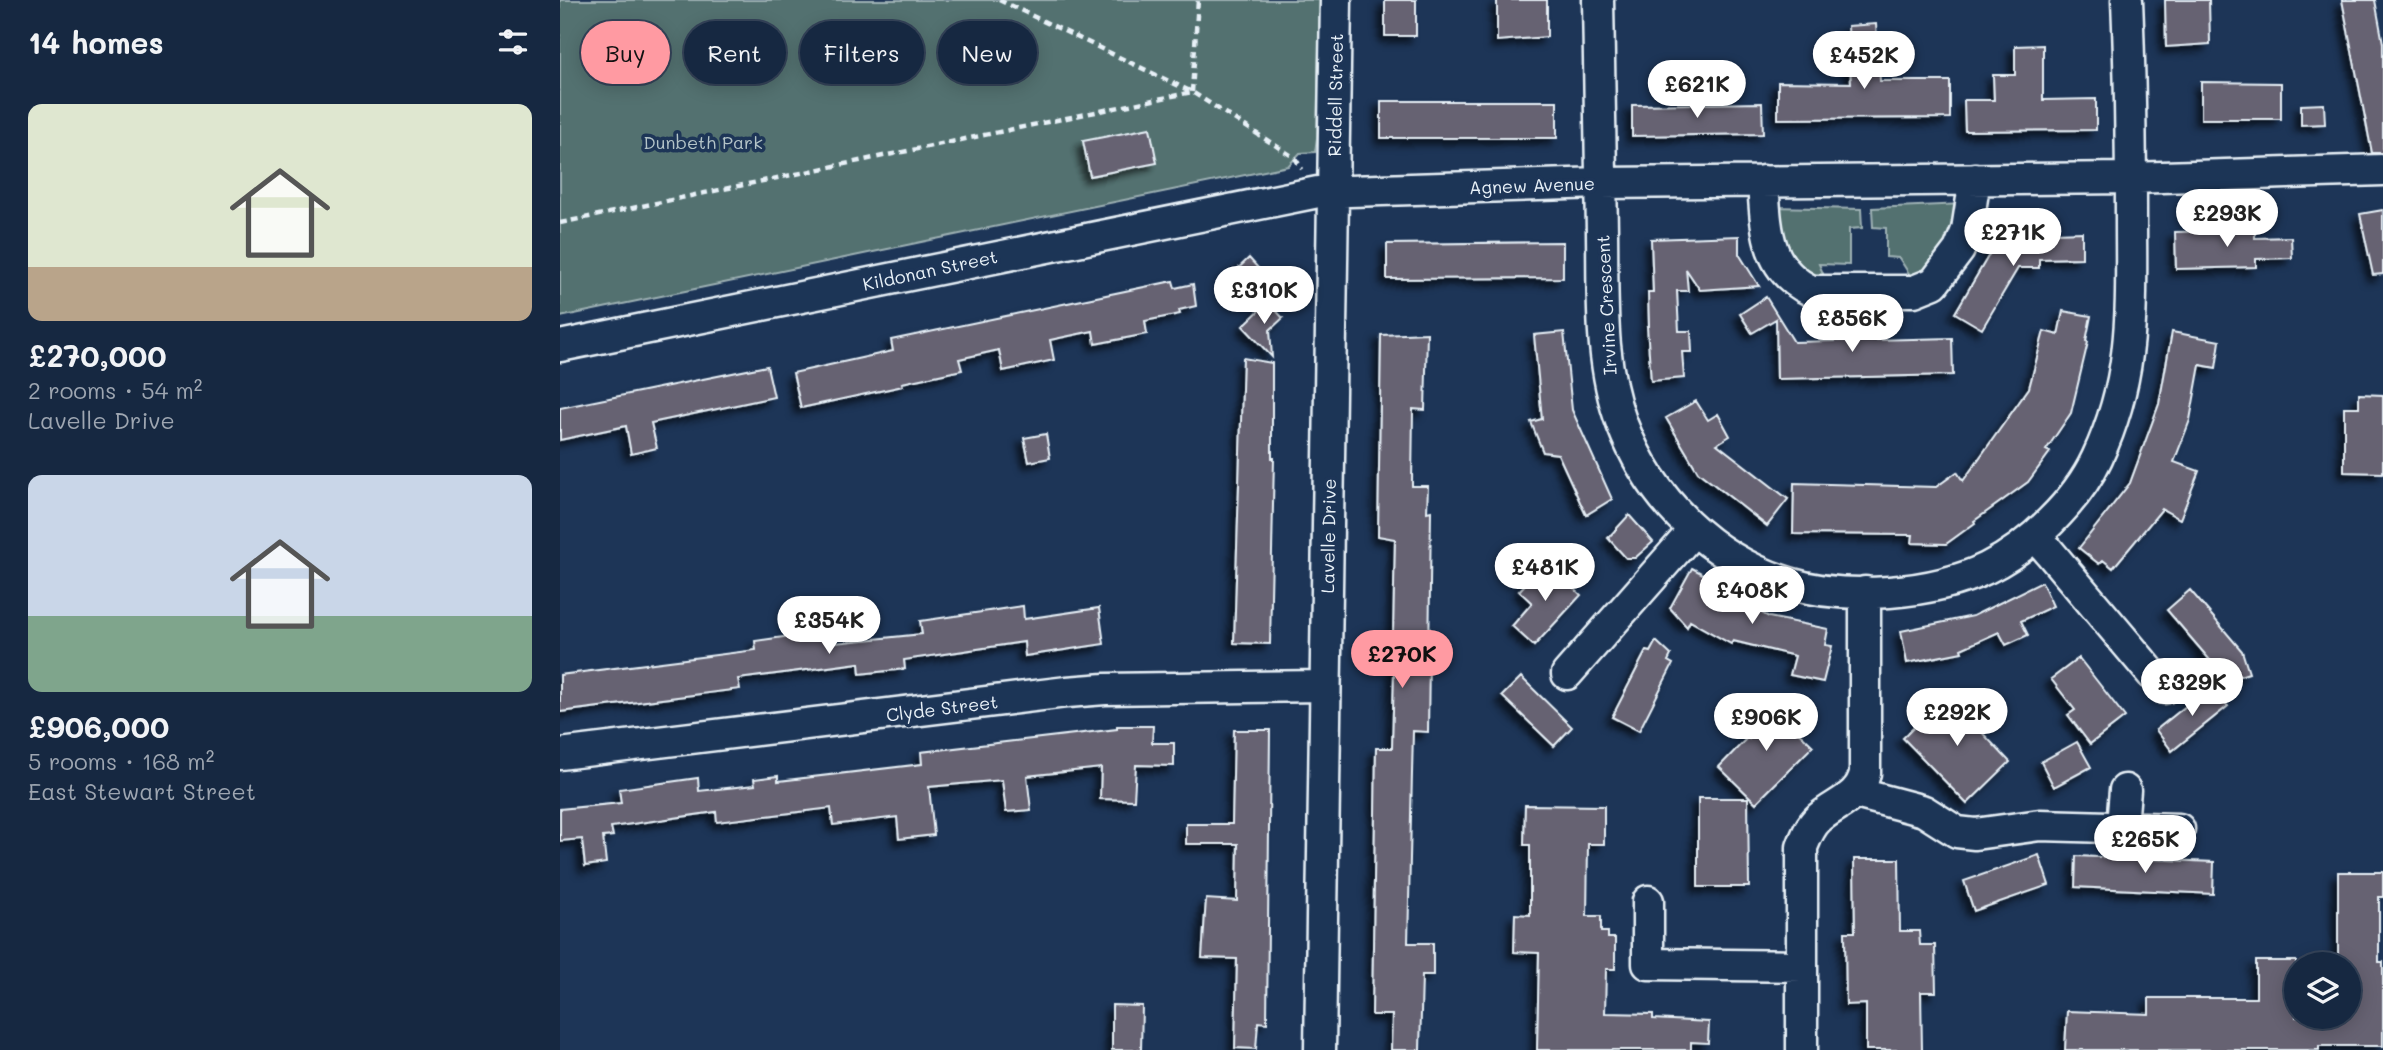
<!DOCTYPE html>
<html lang="en">
<head>
<meta charset="utf-8">
<style>
	body { margin:0; font-family:Mali,sans-serif; background:#23344c; color:#f1f3f6; height:100vh; display:flex; flex-direction:column; font-size:26px; white-space:nowrap }
	* { box-sizing:border-box; margin:0 }
	p { font-size:23px; color:#9ea6b1 }
	.icon { flex:none; width:38px; height:38px; fill:none; stroke:currentColor; stroke-width:2; stroke-linecap:round; stroke-linejoin:round }
	.map { position:relative; flex:1; overflow:hidden }
	.drawer { display:flex; flex-direction:column; background:#162841; width:560px }
	.drawer>* { flex:none }
	.hud { position:absolute; left:21px; top:21px; width:665px; height:63px; display:flex; gap:14px }
	.tools { position:absolute; left:1724px; top:952px; display:grid; gap:14px }
	.tools a { display:grid; place-items:center; width:77px; height:77px; border-radius:50%; background:#162841; box-shadow:0 4px 18px #0003,0 0 0 2px #35445a; font-size:35px }
	.price { position:absolute; translate:-50% -60px; padding:0 16px; border-radius:24px; background:#fff; color:#222; font-size:23px; line-height:46px; filter:drop-shadow(0 2px 4px #0008) }
	.price::after { content:''; position:absolute; left:50%; top:42px; width:21px; height:16px; margin-left:-10px; background:inherit; clip-path:polygon(0 0,100% 0,50% 100%) }
	.price.selected { background:#ff9aa2; color:#111 }
	ul { padding:0; list-style:none }
	li { display:grid; align-content:center; gap:14px; height:371px; padding:0 28px }
	li span { display:grid; place-items:center; height:217px; border-radius:14px; color:#555 }
	li>.icon { margin-inline-start:auto }
	span .icon { width:126px; height:126px; fill:#fffc; stroke-width:1 }
	li b { font-size:30px }
	h2 { display:flex; justify-content:space-between; align-items:center; height:84px; padding:0 28px; font-size:30px }
	.chip { padding:0 24px; border-radius:32px; background:#162841; box-shadow:0 4px 18px #0003,0 0 0 2px #35445a; font-size:24px; line-height:63px }
	.chip.selected { background:#ff9aa2; color:#111 }
	main { display:flex; flex:1; min-height:0 }
	.map>svg:first-child { display:block }
</style>
</head>
<body>
<main>
<section class="drawer">
<h2>14 homes<svg class="icon" aria-label="filters" viewBox="0 0 24 24"><path d="M4 7h16M4 17h16"/><circle cx="9" cy="7" r="2"/><circle cx="15" cy="17" r="2"/></svg></h2>
<ul>
<li><span style="background:linear-gradient(#dfe7d0 75%,#b9a48a 0)"><svg class="icon" aria-label="home" viewBox="0 0 24 24"><path d="M3 11l9-7 9 7M6 9v11h12V9"/></svg></span><div><b>£270,000</b><p>2 rooms · 54 m²</p><p>Lavelle Drive</p></div></li>
<li><span style="background:linear-gradient(#c9d6e8 65%,#7fa58c 0)"><svg class="icon" aria-label="home" viewBox="0 0 24 24"><path d="M3 11l9-7 9 7M6 9v11h12V9"/></svg></span><div><b>£906,000</b><p>5 rooms · 168 m²</p><p>East Stewart Street</p></div></li>
</ul>
</section>
<div class="map">
<svg width="1823" height="1050" viewBox="0 0 1823 1050">
	<defs>
		<filter id="shadow"><feDropShadow dx="-6" dy="6" stdDeviation="3.5" flood-color="#0009"/></filter>
	</defs>
	<rect width="100%" height="100%" fill="#1d3557"/>
	<filter id="ink" filterUnits="userSpaceOnUse"><feTurbulence type="fractalNoise" baseFrequency=".0143" numOctaves="2"/><feDisplacementMap in="SourceGraphic" scale="14" xChannelSelector="R" yChannelSelector="G"/><feConvolveMatrix kernelMatrix="1 2 1 2 8 2 1 2 1" color-interpolation-filters="sRGB"/></filter>
	<g filter="url(#ink)">
		<path fill="#537170" stroke="#9eb1b4" stroke-width="2" d="M 0,0 L 760,0 L 757,138 L 755,152 L 740,153 L 728,166 L 0,317 Z
			M 1404,204 L 1400,230 L 1355,283 L 1339,258 L 1326,257 L 1326,228 L 1313,227 L 1312,208 Z
			M 1213,207 L 1301,209 L 1302,228 L 1289,229 L 1289,265 L 1259,264 L 1267,283 L 1232,268 Z"/>
		<path fill="#666272" stroke="#e8f1f8" stroke-width="2" filter="url(#shadow)" d="M 825,0 L 856,0 L 856,36 L 825,36 Z
			M 937,0 L 987,0 L 987,37 L 937,41 Z
			M 1605,0 L 1649,0 L 1650,44 L 1606,47 Z
			M 1782,0 L 1815,0 L 1823,43 L 1823,153 L 1812,153 Z
			M 1316,24 L 1320,81 L 1390,81 L 1390,118 L 1218,119 L 1218,82 L 1291,83 L 1288,26 Z
			M 1483,45 L 1483,100 L 1536,99 L 1536,130 L 1405,131 L 1404,100 L 1434,100 L 1433,75 L 1455,75 L 1455,46 Z
			M 1641,82 L 1721,83 L 1721,119 L 1641,119 Z
			M 821,101 L 997,101 L 997,138 L 821,138 Z
			M 1202,103 L 1203,134 L 1072,136 L 1072,105 Z
			M 1764,104 L 1765,124 L 1741,125 L 1741,105 Z
			M 590,128 L 597,163 L 530,176 L 523,141 Z
			M 1823,210 L 1823,274 L 1813,275 L 1800,214 Z
			M 1695,230 L 1695,238 L 1731,237 L 1732,258 L 1696,259 L 1696,267 L 1616,269 L 1615,232 Z
			M 1522,232 L 1522,258 L 1479,259 L 1479,268 L 1458,268 L 1422,329 L 1395,313 L 1433,248 L 1433,235 Z
			M 1179,236 L 1179,254 L 1199,286 L 1140,290 L 1126,269 L 1128,291 L 1117,291 L 1119,331 L 1131,331 L 1132,352 L 1122,352 L 1124,378 L 1091,381 L 1087,326 L 1089,326 L 1088,292 L 1093,292 L 1091,239 Z
			M 1003,242 L 1003,278 L 827,279 L 827,244 Z
			M 689,258 L 718,290 L 682,297 L 666,280 Z
			M 613,281 L 615,288 L 633,284 L 636,306 L 619,310 L 620,314 L 585,321 L 587,334 L 535,344 L 533,331 L 490,340 L 494,360 L 443,371 L 439,350 L 399,359 L 402,370 L 342,383 L 343,386 L 241,408 L 233,373 L 333,351 L 331,340 Z
			M 1206,297 L 1234,342 L 1392,338 L 1393,375 L 1217,379 L 1216,319 L 1192,333 L 1180,314 Z
			M 708,302 L 723,318 L 710,330 L 712,357 L 683,326 Z
			M 1503,311 L 1531,316 L 1526,341 L 1528,342 L 1511,413 L 1486,450 L 1490,452 L 1468,482 L 1414,521 L 1415,523 L 1386,544 L 1352,543 L 1353,535 L 1233,534 L 1234,483 L 1376,487 L 1397,472 L 1403,481 L 1469,388 L 1484,331 L 1498,335 Z
			M 1004,332 L 1012,410 L 1052,499 L 1026,515 L 998,454 L 983,452 L 971,422 L 982,419 L 974,335 Z
			M 1612,332 L 1660,341 L 1656,368 L 1640,365 L 1630,420 L 1614,462 L 1639,471 L 1620,519 L 1602,509 L 1553,568 L 1543,560 L 1539,564 L 1519,548 L 1570,483 L 1599,404 Z
			M 867,333 L 865,410 L 853,409 L 852,482 L 852,486 L 868,486 L 867,512 L 871,511 L 868,732 L 853,731 L 848,943 L 873,943 L 873,975 L 862,975 L 860,1050 L 831,1050 L 832,1015 L 812,1015 L 816,748 L 832,748 L 835,636 L 833,636 L 835,539 L 818,536 L 821,335 Z
			M 683,358 L 712,363 L 712,458 L 714,458 L 710,644 L 674,643 Z
			M 207,366 L 214,397 L 91,423 L 97,448 L 71,454 L 66,426 L 0,440 L 0,408 Z
			M 1799,394 L 1823,395 L 1823,473 L 1784,472 L 1784,407 L 1799,407 Z
			M 1136,401 L 1148,420 L 1158,414 L 1170,436 L 1157,444 L 1228,499 L 1207,526 L 1138,472 L 1106,418 Z
			M 486,434 L 490,458 L 469,462 L 464,438 Z
			M 1069,515 L 1093,542 L 1075,558 L 1066,558 L 1048,538 Z
			M 986,562 L 1021,595 L 974,646 L 952,626 L 972,603 L 959,591 Z
			M 1132,568 L 1154,580 L 1151,585 L 1209,617 L 1268,629 L 1265,645 L 1272,646 L 1263,682 L 1230,675 L 1235,656 L 1173,641 L 1171,644 L 1130,621 L 1127,627 L 1110,608 Z
			M 1482,582 L 1493,606 L 1461,621 L 1468,635 L 1446,645 L 1439,632 L 1401,649 L 1402,652 L 1347,663 L 1341,631 L 1413,616 Z
			M 1630,590 L 1682,651 L 1689,673 L 1667,680 L 1607,610 Z
			M 463,606 L 464,619 L 539,608 L 544,644 L 465,656 L 464,642 L 344,660 L 345,669 L 300,674 L 299,663 L 178,679 L 180,689 L 0,712 L 0,675 L 196,650 L 195,641 L 273,630 L 275,643 L 362,634 L 360,621 Z
			M 1096,641 L 1111,655 L 1108,661 L 1113,664 L 1079,731 L 1052,717 L 1086,651 L 1090,652 Z
			M 1519,658 L 1565,717 L 1530,744 L 1508,715 L 1515,710 L 1491,679 Z
			M 961,677 L 1012,727 L 994,746 L 942,696 Z
			M 1651,686 L 1668,706 L 1612,751 L 1596,730 Z
			M 1402,695 L 1413,723 L 1450,762 L 1407,804 L 1343,738 L 1382,700 Z
			M 1201,701 L 1225,708 L 1223,717 L 1253,746 L 1196,803 L 1159,767 L 1187,738 L 1189,739 Z
			M 557,726 L 593,726 L 592,743 L 614,743 L 614,766 L 576,765 L 574,800 L 540,799 L 541,768 L 467,776 L 471,810 L 446,812 L 442,780 L 369,787 L 374,835 L 339,839 L 337,817 L 273,825 L 271,808 L 157,822 L 156,812 L 51,827 L 53,836 L 43,837 L 46,863 L 25,866 L 22,839 L 0,841 L 0,809 L 61,803 L 59,789 L 138,778 L 139,791 L 195,785 L 194,779 L 218,776 L 218,781 L 362,764 L 361,752 L 557,729 Z
			M 674,730 L 710,730 L 707,1023 L 698,1022 L 696,1049 L 675,1048 L 677,959 L 642,958 L 646,899 L 677,901 L 678,844 L 626,844 L 626,824 L 672,824 Z
			M 1517,742 L 1531,767 L 1494,787 L 1481,762 Z
			M 1138,798 L 1188,798 L 1189,887 L 1138,887 Z
			M 965,805 L 1044,806 L 1044,844 L 1028,844 L 1027,916 L 1041,916 L 1041,932 L 1048,932 L 1048,938 L 1055,938 L 1055,969 L 1046,969 L 1045,1013 L 1093,1014 L 1093,1019 L 1149,1022 L 1148,1043 L 1131,1042 L 1131,1050 L 977,1050 L 979,953 L 954,952 L 955,914 L 970,915 L 970,845 L 964,845 Z
			M 1479,855 L 1489,885 L 1414,911 L 1404,881 Z
			M 1516,856 L 1654,862 L 1653,894 L 1515,887 Z
			M 1294,859 L 1339,859 L 1340,931 L 1359,931 L 1360,945 L 1375,945 L 1376,992 L 1361,992 L 1362,1050 L 1306,1050 L 1306,1004 L 1286,1005 L 1285,932 L 1295,932 Z
			M 1778,872 L 1823,872 L 1823,897 L 1819,897 L 1819,962 L 1823,962 L 1823,1046 L 1759,1046 L 1759,1050 L 1505,1050 L 1507,1011 L 1589,1014 L 1589,998 L 1696,998 L 1696,961 L 1736,961 L 1736,1017 L 1788,1017 L 1788,964 L 1778,964 Z
			M 552,1005 L 582,1006 L 581,1050 L 552,1050 Z"/>
		<g fill="none" stroke-linecap="round" stroke-linejoin="round">
			<defs>
				<path id="street" d="M 1038,0 C 1039,77 1041,155 1042,232 C 1043,296 1039,363 1062,424 C 1091,500 1151,559 1229,583 C 1287,601 1373,594 1427,568 C 1470,547 1517,501 1537,458 C 1576,375 1571,306 1571,217 C 1571,145 1570,72 1567,0
					M 1203,181 C 1206,226 1205,270 1252,291 L 1354,291 L 1374,283 L 1399,250 L 1407,230 L 1415,179
					M 0,346 L 758,192 L 1041,183 L 1571,178 L 1823,170
					M 1476,536 L 1604,688
					M 1007,674 L 1134,530
					M 0,754 L 507,692 L 545,689 L 765,686
					M 1296,793 L 1364,811 L 1397,832 L 1415,834 L 1480,825 L 1619,829
					M 1562,826 L 1565,790
					M 1088,901 L 1088,964 L 1242,966
					M 760,1050 L 776,0
					M 1242,1050 L 1242,847 C 1246,837 1250,826 1259,818 C 1276,803 1300,798 1305,773 L 1305,592"/>
			</defs>
			<use href="#street" stroke="#e8f1f8" stroke-width="35"/>
			<path stroke="#e8f1f8" stroke-width="4.5" stroke-dasharray="7 5" stroke-linecap="butt" d="M 439,0 L 632,92 L 735,158 L 742,169
				M 632,92 L 638,0
				M 0,223 L 632,92"/>
			<use href="#street" stroke="#1d3557" stroke-width="30"/>
		</g>
	</g>
	<g text-anchor="middle" dominant-baseline="central" stroke-width="7" stroke-linejoin="round" paint-order="stroke">
		<g font-size="18" fill="#e8f1f8" stroke="#1d3557">
			<text transform="translate(775 95) rotate(-89)">Riddell Street</text>
			<text transform="translate(972 185) rotate(-2)">Agnew Avenue</text>
			<text transform="translate(370 270) rotate(-12)">Kildonan Street</text>
			<text transform="translate(1046 305) rotate(-93)">Irvine Crescent</text>
			<text transform="translate(768 536) rotate(-89)">Lavelle Drive</text>
			<text transform="translate(382 708) rotate(-7)">Clyde Street</text>
		</g>
		<g font-size="18" fill="#b4c4c8" stroke="#1d3557">
			<text x="143" y="142">Dunbeth Park</text>
		</g>
	</g>
</svg>
<div class="tools">
<a><svg class="icon" aria-label="layers" viewBox="0 0 24 24"><path d="M12 4l9 5-9 5-9-5zM3 14l9 5 9-5"/></svg></a>
</div>
<b class="price" style="left:1304px;top:91px">£452K</b>
<b class="price" style="left:1137px;top:120px">£621K</b>
<b class="price" style="left:1667px;top:249px">£293K</b>
<b class="price" style="left:1453px;top:268px">£271K</b>
<b class="price" style="left:704px;top:326px">£310K</b>
<b class="price" style="left:1292px;top:354px">£856K</b>
<b class="price" style="left:985px;top:603px">£481K</b>
<b class="price" style="left:1192px;top:626px">£408K</b>
<b class="price" style="left:269px;top:656px">£354K</b>
<b class="price selected" style="left:842px;top:690px">£270K</b>
<b class="price" style="left:1632px;top:718px">£329K</b>
<b class="price" style="left:1397px;top:748px">£292K</b>
<b class="price" style="left:1206px;top:753px">£906K</b>
<b class="price" style="left:1585px;top:875px">£265K</b>
<div class="hud">
<a class="chip selected">Buy</a>
<a class="chip">Rent</a>
<a class="chip">Filters</a>
<a class="chip">New</a>
</div>
</div>
</main>
</body>
</html>
